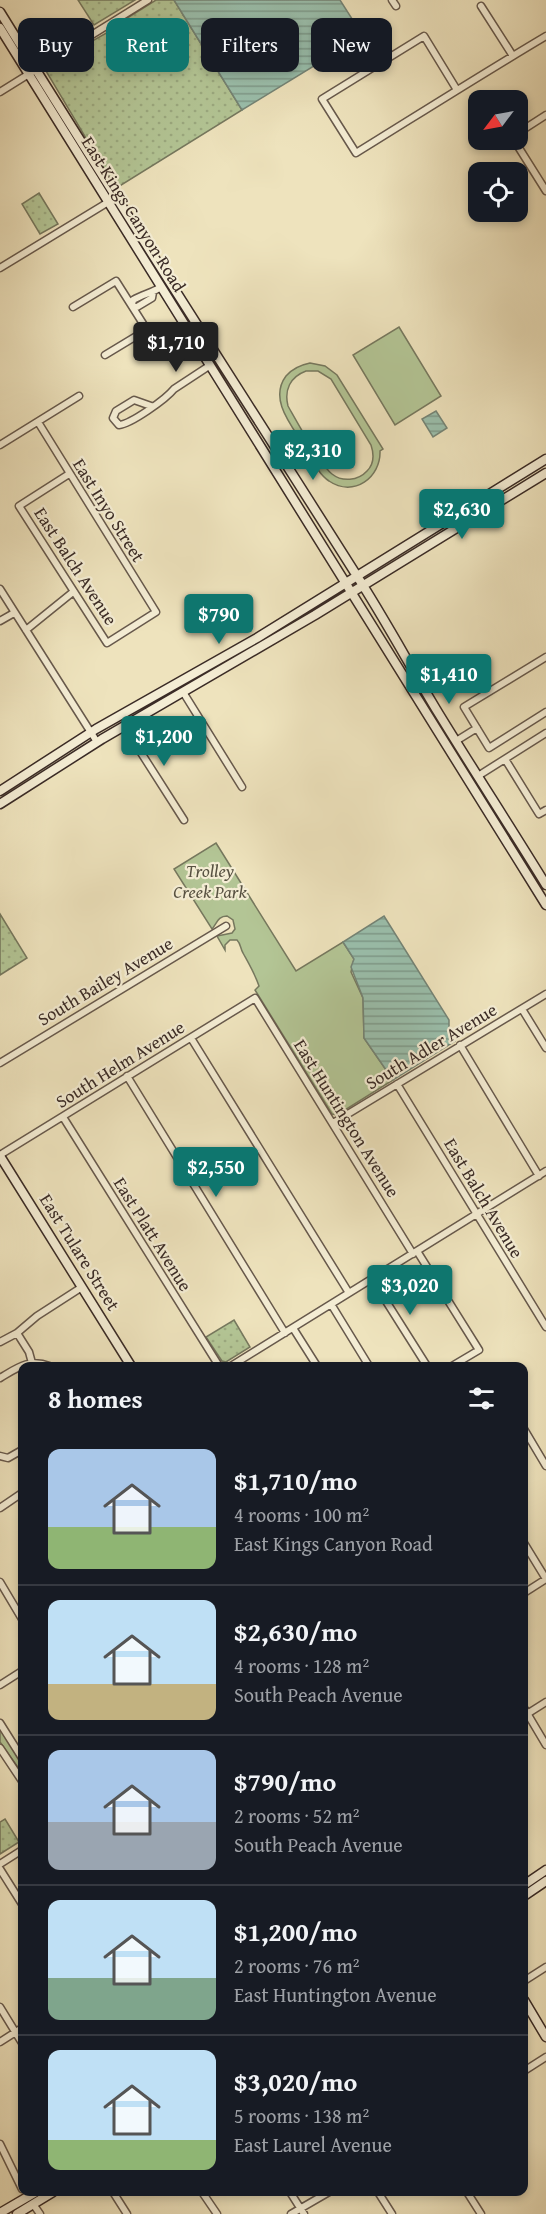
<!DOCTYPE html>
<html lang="en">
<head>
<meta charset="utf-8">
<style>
	body { margin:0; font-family:"Gentium Book Plus",serif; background:#242831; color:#f1f3f6; height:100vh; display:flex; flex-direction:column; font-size:22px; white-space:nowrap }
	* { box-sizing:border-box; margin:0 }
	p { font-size:20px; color:#9ea1a6 }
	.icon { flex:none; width:33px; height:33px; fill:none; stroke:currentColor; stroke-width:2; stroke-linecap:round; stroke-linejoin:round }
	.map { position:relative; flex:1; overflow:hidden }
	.details { position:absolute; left:18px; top:1362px; width:510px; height:834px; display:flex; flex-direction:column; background:#171b24; border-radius:12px; box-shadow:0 3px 9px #0003 }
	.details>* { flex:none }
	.banner { position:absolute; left:18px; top:18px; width:510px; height:54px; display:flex; gap:12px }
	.needle { width:39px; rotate:238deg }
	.controls { position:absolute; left:468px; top:90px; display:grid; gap:12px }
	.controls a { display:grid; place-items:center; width:60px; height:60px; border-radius:12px; background:#171b24; box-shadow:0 3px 9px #0003; font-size:30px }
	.price { position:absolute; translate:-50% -51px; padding:0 14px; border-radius:6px; background:#0f766e; color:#fff; font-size:20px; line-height:39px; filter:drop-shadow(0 2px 3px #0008) }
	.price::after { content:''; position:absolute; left:50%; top:36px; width:18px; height:14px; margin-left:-9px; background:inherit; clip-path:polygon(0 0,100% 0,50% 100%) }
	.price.active { background:#222; color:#fff }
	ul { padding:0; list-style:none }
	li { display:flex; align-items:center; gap:18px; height:150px; padding:0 30px }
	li+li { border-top:2px solid #363941 }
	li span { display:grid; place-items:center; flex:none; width:168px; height:120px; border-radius:12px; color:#555 }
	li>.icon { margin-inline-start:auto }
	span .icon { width:72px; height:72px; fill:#fffc; stroke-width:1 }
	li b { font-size:26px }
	h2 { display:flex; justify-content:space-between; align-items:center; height:72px; padding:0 30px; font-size:26px }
	.pill { padding:0 21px; border-radius:12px; background:#171b24; box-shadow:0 3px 9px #0003; font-size:21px; line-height:54px }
	.pill.active { background:#0f766e; color:#fff }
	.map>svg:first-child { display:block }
</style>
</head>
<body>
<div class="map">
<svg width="546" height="2214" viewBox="0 0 546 2214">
	<defs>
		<pattern id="grass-dots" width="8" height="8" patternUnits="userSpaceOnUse" patternTransform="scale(1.5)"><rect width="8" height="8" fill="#b3c595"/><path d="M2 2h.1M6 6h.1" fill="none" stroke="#9ba980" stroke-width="1.8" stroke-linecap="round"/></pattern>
		<pattern id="water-rules" width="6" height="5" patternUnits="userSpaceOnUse" patternTransform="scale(1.5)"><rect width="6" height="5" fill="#9abfac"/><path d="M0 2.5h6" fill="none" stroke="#7f9b8c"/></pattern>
	</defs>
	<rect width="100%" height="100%" fill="#eee3bd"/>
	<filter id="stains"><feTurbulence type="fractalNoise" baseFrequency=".00333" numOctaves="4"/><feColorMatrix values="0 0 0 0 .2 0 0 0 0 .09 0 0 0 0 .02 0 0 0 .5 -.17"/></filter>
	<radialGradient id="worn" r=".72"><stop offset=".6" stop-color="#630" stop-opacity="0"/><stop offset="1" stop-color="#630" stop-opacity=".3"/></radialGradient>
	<path fill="url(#grass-dots)" stroke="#76785e" stroke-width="1.5" d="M 78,0 L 135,0 L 94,25 Z
		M 156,0 L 174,0 L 242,110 L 118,187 L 115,187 L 46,71 L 53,66 L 52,64 L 117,27 L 116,25 Z
		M 39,193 L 58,224 L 40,234 L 22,204 Z
		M 0,914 L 27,958 L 0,975 Z
		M 234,1320 L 250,1347 L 226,1362 L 222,1361 L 206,1337 Z
		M 5,1819 L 19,1842 L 0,1854 L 0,1822 Z"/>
	<path fill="#b3c595" stroke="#76785e" stroke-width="1.5" fill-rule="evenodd" d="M 399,327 L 441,396 L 395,425 L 353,355 Z
		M 310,363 L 325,366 L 337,375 L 383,449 L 380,451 C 381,477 354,498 329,481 C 318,474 312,459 305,447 C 293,427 268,400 286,376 C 292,369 300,365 310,363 ZM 306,371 L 318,371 L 331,379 L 371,445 C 374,454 374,464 367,471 C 358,481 342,482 332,474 C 321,466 296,420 288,406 C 284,390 290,377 306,371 Z
		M 216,843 L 296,971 L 343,942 L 354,959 L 351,972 L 363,998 L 364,1038 L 393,1080 L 337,1115 L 332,1114 L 255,990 L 259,986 C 255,974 249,964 243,953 C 240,948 241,944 237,940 L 230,940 L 225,945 L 225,950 L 217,936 L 232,933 L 235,929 L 233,920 L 227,916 C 218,916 217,923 212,929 L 174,869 Z
		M 0,1727 L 22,1763 L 22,1773 L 0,1742 Z"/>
	<path fill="url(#water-rules)" stroke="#748476" stroke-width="1.5" d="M 174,0 L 340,0 L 363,36 L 242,110 Z
		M 436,411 L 447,428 L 433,437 L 422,419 Z
		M 384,916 L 449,1020 L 449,1031 L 455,1041 L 393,1080 L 364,1038 L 363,998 L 351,967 L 354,959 L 343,942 Z"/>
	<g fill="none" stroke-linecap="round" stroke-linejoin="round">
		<defs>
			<path id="street" d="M 392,0 L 396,6
				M 481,6 L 513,56
				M 457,90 L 424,36 L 322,99 L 356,153 C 419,114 482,74 546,36
				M 0,92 L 148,0
				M 518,133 L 546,115
				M 514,140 L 546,191
				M 0,268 L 110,201
				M 153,292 L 152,298 L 137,307 L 132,305 L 133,300 C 143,294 152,293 161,287
				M 73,307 L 116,281 L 147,330
				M 105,355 L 148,329
				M 151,406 L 134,400 L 116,411 L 113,418 L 119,425 C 131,424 166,399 174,389 L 209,366
				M 38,422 L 156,612 L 107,643 L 19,506 L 69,474
				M 0,445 L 79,396
				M 0,589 L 97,742
				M 0,621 L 14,613
				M 26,630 L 73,592
				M 546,657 L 464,707 L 489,748 L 546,712
				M 183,692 L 242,787
				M 124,726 L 184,820
				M 456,741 L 477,728
				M 505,759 L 539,814 L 546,810
				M 478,776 L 546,733
				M 522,1009 L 546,1048
				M 191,1038 L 349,1293
				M 460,1045 L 539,1176
				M 0,1063 L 226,926
				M 127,1076 L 285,1333
				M 397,1084 L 546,1327
				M 63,1117 L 219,1366
				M 333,1123 L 546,994
				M 0,1155 L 255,998 L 413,1254
				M 417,1251 L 479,1350 L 452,1366
				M 372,1279 L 427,1366
				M 331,1304 L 369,1366
				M 293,1328 L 317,1366
				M 0,1342 L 17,1333
				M 32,1363 L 29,1352 L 17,1333 L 37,1316 L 82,1287
				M 231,1366 L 546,1171
				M 0,1378 C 17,1368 30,1358 49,1366
				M 524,1429 L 546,1466
				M 0,1456 L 8,1458 L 22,1450
				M 0,1508 L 22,1493
				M 524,1543 L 546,1579
				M 0,1582 L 22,1619
				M 524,1593 L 546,1579
				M 0,1685 L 22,1671
				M 524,1708 L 546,1745
				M 527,1714 L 546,1702
				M 0,1723 L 22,1758
				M 0,1748 L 22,1781
				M 0,1864 L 22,1850
				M 0,1869 L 22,1904
				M 524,1981 L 546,1967
				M 0,2007 L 22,2043
				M 0,2042 L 22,2028
				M 524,2071 L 546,2057
				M 0,2144 L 22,2189
				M 113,2192 L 127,2214
				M 202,2192 L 217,2214
				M 290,2192 L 304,2214
				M 378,2192 L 392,2214
				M 467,2192 L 481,2214
				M 33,2204 L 40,2214
				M 291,2214 L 329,2192"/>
			<path id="secondary" d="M 0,12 C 117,201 238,388 357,576 C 386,621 411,668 439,714 C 474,771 511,828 546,885
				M 0,28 L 546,905
				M 0,791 L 96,729 L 257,638 L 546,459
				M 0,804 L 102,739 L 315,615 L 546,473
				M 0,1156 L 131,1366
				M 524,1885 L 546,1870
				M 524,1896 L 546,1881
				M 524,2000 L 546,2037
				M 0,2213 L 36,2192
				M 17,2214 L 53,2192"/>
		</defs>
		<use href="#street" stroke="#67594c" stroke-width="9"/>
		<use href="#secondary" stroke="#3a2b26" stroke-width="11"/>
		<use href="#street" stroke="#f4edd4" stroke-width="6"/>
		<use href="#secondary" stroke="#f4edd4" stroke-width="8"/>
	</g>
	<g text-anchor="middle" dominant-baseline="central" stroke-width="4.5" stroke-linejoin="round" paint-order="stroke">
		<g font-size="18" fill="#3a2b26" stroke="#f4edd4">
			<text transform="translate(134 214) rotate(58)">East Kings Canyon Road</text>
			<text transform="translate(109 510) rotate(58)">East Inyo Street</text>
			<text transform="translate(76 566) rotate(57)">East Balch Avenue</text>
			<text transform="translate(105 981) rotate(-31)">South Bailey Avenue</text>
			<text transform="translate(431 1046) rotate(-31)">South Adler Avenue</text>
			<text transform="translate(120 1064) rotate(-32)">South Helm Avenue</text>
			<text transform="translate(347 1118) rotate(58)">East Huntington Avenue</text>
			<text transform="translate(484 1198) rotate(59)">East Balch Avenue</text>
			<text transform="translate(153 1234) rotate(58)">East Platt Avenue</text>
			<text transform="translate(80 1252) rotate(58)">East Tulare Street</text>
		</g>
		<g font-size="18" font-style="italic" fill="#585242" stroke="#f4edd4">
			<text x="210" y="870">Trolley<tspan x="210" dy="21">Creek Park</tspan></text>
		</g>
	</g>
	<rect width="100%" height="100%" filter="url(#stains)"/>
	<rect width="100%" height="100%" fill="url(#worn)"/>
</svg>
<div class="controls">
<a><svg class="needle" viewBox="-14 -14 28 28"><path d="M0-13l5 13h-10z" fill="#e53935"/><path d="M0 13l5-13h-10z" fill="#9ea1a6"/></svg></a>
<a><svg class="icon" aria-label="locate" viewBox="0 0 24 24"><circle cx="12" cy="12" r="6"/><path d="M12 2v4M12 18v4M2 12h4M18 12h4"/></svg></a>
</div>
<b class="price active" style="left:176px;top:373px">$1,710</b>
<b class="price" style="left:313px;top:481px">$2,310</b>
<b class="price" style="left:462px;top:540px">$2,630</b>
<b class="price" style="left:219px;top:645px">$790</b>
<b class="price" style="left:449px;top:705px">$1,410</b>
<b class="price" style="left:164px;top:767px">$1,200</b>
<b class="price" style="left:216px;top:1198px">$2,550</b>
<b class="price" style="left:410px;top:1316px">$3,020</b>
<div class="banner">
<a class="pill">Buy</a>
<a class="pill active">Rent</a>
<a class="pill">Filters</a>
<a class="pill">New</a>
</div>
<section class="details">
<h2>8 homes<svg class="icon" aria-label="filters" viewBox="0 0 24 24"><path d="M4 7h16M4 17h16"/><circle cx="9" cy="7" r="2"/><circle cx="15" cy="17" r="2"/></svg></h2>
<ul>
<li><span style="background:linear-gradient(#a9c7e8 65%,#8fb573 0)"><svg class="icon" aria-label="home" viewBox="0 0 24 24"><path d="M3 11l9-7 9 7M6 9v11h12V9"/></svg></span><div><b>$1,710/mo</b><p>4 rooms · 100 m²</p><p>East Kings Canyon Road</p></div></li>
<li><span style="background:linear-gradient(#bfe0f5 70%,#c2b280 0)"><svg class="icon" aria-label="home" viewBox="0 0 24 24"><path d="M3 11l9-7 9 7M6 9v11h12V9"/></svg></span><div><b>$2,630/mo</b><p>4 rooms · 128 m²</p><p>South Peach Avenue</p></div></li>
<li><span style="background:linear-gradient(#a9c7e8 60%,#9aa5b1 0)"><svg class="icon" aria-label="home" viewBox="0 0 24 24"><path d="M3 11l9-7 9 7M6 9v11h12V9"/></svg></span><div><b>$790/mo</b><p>2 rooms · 52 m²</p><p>South Peach Avenue</p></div></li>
<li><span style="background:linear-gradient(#bfe0f5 65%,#7fa58c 0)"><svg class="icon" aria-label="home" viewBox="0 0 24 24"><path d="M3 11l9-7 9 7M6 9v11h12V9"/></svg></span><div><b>$1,200/mo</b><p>2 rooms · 76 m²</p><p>East Huntington Avenue</p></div></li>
<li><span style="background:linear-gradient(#bfe0f5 75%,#8fb573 0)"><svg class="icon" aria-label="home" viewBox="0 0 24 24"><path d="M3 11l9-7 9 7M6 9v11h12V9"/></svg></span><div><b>$3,020/mo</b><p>5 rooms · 138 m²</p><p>East Laurel Avenue</p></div></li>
</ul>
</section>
</div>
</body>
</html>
